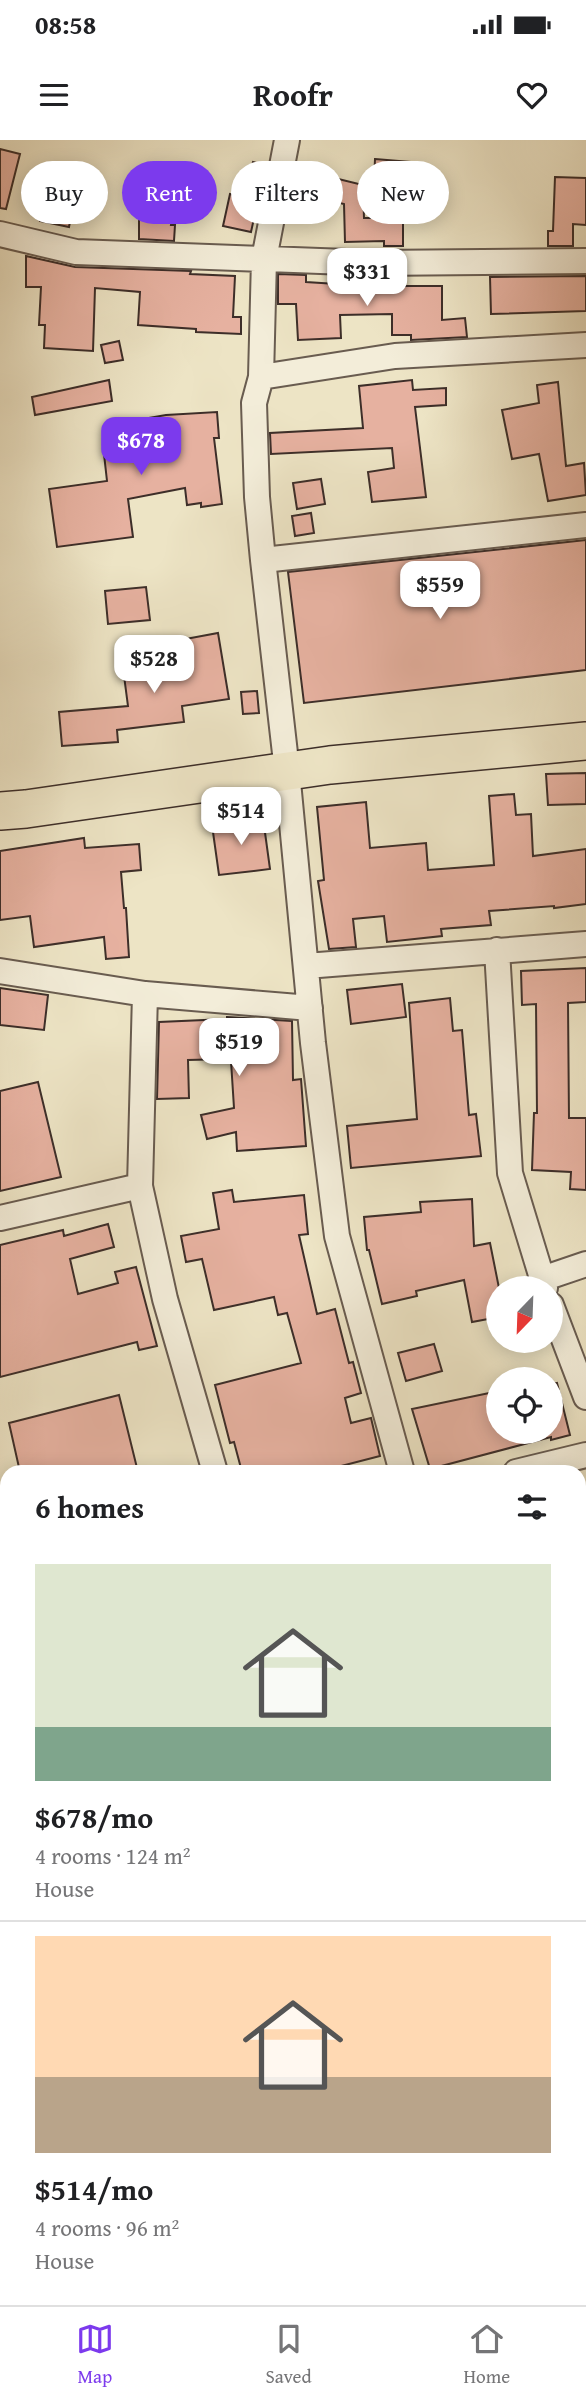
<!DOCTYPE html>
<html lang="en">
<head>
<meta charset="utf-8">
<style>
	body { margin:0; font-family:"Gentium Book Plus",serif; background:#f2f2f2; color:#202124; height:100vh; display:flex; flex-direction:column; font-size:26px; white-space:nowrap }
	* { box-sizing:border-box; margin:0 }
	p { font-size:23px; color:#757577 }
	.icon { flex:none; width:38px; height:38px; fill:none; stroke:currentColor; stroke-width:2; stroke-linecap:round; stroke-linejoin:round }
	.map { position:relative; flex:1; overflow:hidden }
	.panel { position:absolute; left:0px; top:1325px; width:586px; height:842px; display:flex; flex-direction:column; background:#fff; border-radius:21px 21px 0 0; box-shadow:0 4px 18px #0003 }
	.panel>* { flex:none }
	.hud { position:absolute; left:21px; top:21px; width:544px; height:63px; display:flex; gap:14px }
	.needle { width:46px; rotate:203deg }
	.fabs { position:absolute; left:486px; top:1136px; display:grid; gap:14px }
	.fabs a { display:grid; place-items:center; width:77px; height:77px; border-radius:50%; background:#fff; box-shadow:0 4px 18px #0003; font-size:35px }
	.price { position:absolute; translate:-50% -60px; padding:0 16px; border-radius:14px; background:#fff; color:#222; font-size:23px; line-height:46px; filter:drop-shadow(0 2px 4px #0008) }
	.price::after { content:''; position:absolute; left:50%; top:42px; width:21px; height:16px; margin-left:-10px; background:inherit; clip-path:polygon(0 0,100% 0,50% 100%) }
	.price.selected { background:#7c3aed; color:#fff }
	ul { padding:0; list-style:none }
	li { display:grid; align-content:center; gap:14px; height:371px; padding:0 35px }
	li+li { border-top:2px solid #e0e0e0 }
	li span { display:grid; place-items:center; height:217px; border-radius:0px; color:#555 }
	li>.icon { margin-inline-start:auto }
	span .icon { width:126px; height:126px; fill:#fffc; stroke-width:1 }
	li b { font-size:30px }
	h2 { display:flex; justify-content:space-between; align-items:center; height:84px; padding:0 35px; font-size:30px }
	.tag { padding:0 24px; border-radius:32px; background:#fff; box-shadow:0 4px 18px #0003; font-size:24px; line-height:63px }
	.tag.selected { background:#7c3aed; color:#fff }
	.status { display:flex; justify-content:space-between; align-items:center; height:49px; padding:0 35px; background:#fff; direction:ltr }
	.status svg { height:19px; fill:currentColor }
	header { display:flex; justify-content:space-between; align-items:center; height:91px; padding:0 35px; background:#fff; font-size:32px; font-weight:700 }
	.dock { display:flex; justify-content:space-around; align-items:center; height:98px; border-top:2px solid #e0e0e0; background:#fff; font-size:19px; color:#757577 }
	.dock a { display:grid; justify-items:center; gap:4px }
	.dock .selected { color:#7c3aed }
	.map>svg:first-child { display:block }
</style>
</head>
<body>
<div class="status"><b>08:58</b><svg viewBox="0 0 49 12"><path d="M0 12V9h3v3zM5 12V6h3v6zM10 12V3h3v9zM15 12V0h3v12zM26 1h20v11H26zM47 4h2v5h-2z"/></svg></div>
<header><svg class="icon" aria-label="menu" viewBox="0 0 24 24"><path d="M4 6h16M4 12h16M4 18h16"/></svg>Roofr<svg class="icon" aria-label="heart" viewBox="0 0 24 24"><path d="M12 20l-8-8c-3-5 5-10 8-4 3-6 11-1 8 4z"/></svg></header>
<div class="map">
<svg width="586" height="2165" viewBox="0 0 586 2165">
	<rect width="100%" height="100%" fill="#ede4c5"/>
	<filter id="stains"><feTurbulence type="fractalNoise" baseFrequency=".00286" numOctaves="4"/><feColorMatrix values="0 0 0 0 .2 0 0 0 0 .09 0 0 0 0 .02 0 0 0 .5 -.17"/></filter>
	<radialGradient id="worn" r=".72"><stop offset=".6" stop-color="#630" stop-opacity="0"/><stop offset="1" stop-color="#630" stop-opacity=".3"/></radialGradient>
	<path fill="#e6b1a0" stroke="#3d2e29" stroke-width="2" d="M 0,9 L 20,14 L 6,69 L 0,68 Z
		M 375,19 L 410,22 L 409,45 L 374,43 Z
		M 253,22 L 267,26 L 261,55 L 246,51 Z
		M 151,23 L 177,30 L 170,54 L 177,55 L 171,85 L 175,85 L 174,101 L 139,99 L 139,81 Z
		M 318,34 L 363,45 L 364,78 L 403,78 L 403,106 L 384,106 L 384,101 L 345,102 L 344,64 L 315,57 L 310,76 L 295,72 L 303,40 L 316,43 Z
		M 555,37 L 586,38 L 586,85 L 573,84 L 573,106 L 548,106 L 548,91 L 553,91 Z
		M 230,54 L 258,60 L 251,92 L 223,86 Z
		M 43,65 L 72,72 L 69,87 L 40,81 Z
		M 26,116 L 75,127 L 191,131 L 190,134 L 235,136 L 233,177 L 241,177 L 241,194 L 196,192 L 196,189 L 138,185 L 140,152 L 95,148 L 93,211 L 44,208 L 45,185 L 39,185 L 41,147 L 26,147 Z
		M 278,134 L 306,135 L 306,142 L 352,145 L 351,141 L 375,141 L 375,146 L 442,146 L 442,180 L 465,178 L 467,197 L 411,200 L 411,195 L 392,195 L 392,174 L 340,175 L 341,198 L 298,200 L 296,164 L 278,164 Z
		M 586,136 L 586,171 L 491,174 L 490,137 Z
		M 119,201 L 123,220 L 105,223 L 101,205 Z
		M 109,240 L 112,261 L 35,275 L 32,257 Z
		M 412,240 L 413,250 L 446,248 L 446,265 L 415,267 L 426,357 L 372,362 L 368,332 L 394,328 L 392,308 L 271,314 L 270,293 L 363,288 L 359,246 Z
		M 558,242 L 566,326 L 584,323 L 586,355 L 548,361 L 539,314 L 512,319 L 502,270 L 539,263 L 537,245 Z
		M 217,272 L 219,298 L 214,298 L 222,364 L 201,367 L 201,363 L 187,365 L 185,348 L 128,359 L 133,397 L 57,407 L 49,349 L 107,341 L 103,305 L 135,301 L 131,281 L 166,275 Z
		M 321,339 L 325,364 L 297,369 L 293,343 Z
		M 311,373 L 314,393 L 295,396 L 292,376 Z
		M 586,400 L 586,530 L 304,563 L 288,432 Z
		M 146,447 L 150,480 L 108,484 L 105,451 Z
		M 218,493 L 229,559 L 182,566 L 184,582 L 117,590 L 118,602 L 62,606 L 59,572 L 128,566 L 123,528 L 183,521 L 180,500 Z
		M 257,551 L 259,573 L 243,574 L 241,552 Z
		M 586,633 L 586,664 L 548,665 L 546,634 Z
		M 514,654 L 516,675 L 531,674 L 533,716 L 586,709 L 586,764 L 554,768 L 554,766 L 489,771 L 491,785 L 441,789 L 442,796 L 387,802 L 384,776 L 353,779 L 356,807 L 329,809 L 318,741 L 324,740 L 317,667 L 366,662 L 370,708 L 426,703 L 428,730 L 494,725 L 489,656 Z
		M 263,678 L 270,729 L 219,735 L 212,685 Z
		M 84,698 L 85,708 L 139,704 L 141,730 L 121,732 L 124,768 L 126,768 L 129,817 L 106,819 L 104,797 L 34,807 L 30,776 L 0,780 L 0,711 Z
		M 586,828 L 586,862 L 568,863 L 569,978 L 586,978 L 586,1050 L 570,1049 L 571,1032 L 532,1030 L 534,973 L 537,973 L 536,864 L 522,865 L 521,831 Z
		M 402,844 L 406,877 L 351,884 L 347,850 Z
		M 0,848 L 48,855 L 44,890 L 0,885 Z
		M 450,858 L 453,891 L 462,890 L 469,975 L 476,974 L 481,1016 L 351,1028 L 347,986 L 417,979 L 409,863 Z
		M 227,877 L 292,881 L 293,940 L 301,939 L 306,1006 L 237,1011 L 236,992 L 207,999 L 201,975 L 234,968 L 231,921 L 227,921 L 227,919 L 188,920 L 189,958 L 157,959 L 159,882 L 227,879 Z
		M 38,942 L 61,1037 L 0,1051 L 0,951 Z
		M 232,1050 L 234,1062 L 304,1055 L 308,1094 L 299,1095 L 317,1174 L 335,1169 L 349,1223 L 353,1222 L 361,1253 L 345,1258 L 351,1283 L 371,1278 L 380,1316 L 318,1332 L 242,1332 L 234,1302 L 230,1303 L 215,1245 L 301,1223 L 287,1173 L 278,1175 L 274,1157 L 214,1170 L 202,1119 L 186,1122 L 181,1096 L 219,1089 L 213,1053 Z
		M 472,1059 L 474,1106 L 490,1103 L 499,1148 L 499,1177 L 472,1182 L 464,1140 L 416,1151 L 417,1156 L 382,1164 L 369,1110 L 367,1110 L 364,1077 L 421,1072 L 420,1062 Z
		M 108,1084 L 114,1107 L 70,1119 L 78,1154 L 118,1143 L 115,1132 L 136,1127 L 157,1206 L 139,1210 L 137,1202 L 0,1237 L 0,1105 L 63,1090 L 64,1096 Z
		M 434,1204 L 442,1231 L 406,1241 L 398,1213 Z
		M 557,1243 L 570,1295 L 551,1300 L 551,1297 L 430,1329 L 412,1269 L 499,1251 L 499,1292 L 551,1292 L 551,1244 Z
		M 119,1255 L 138,1332 L 20,1332 L 9,1283 Z"/>
	<g fill="none" stroke-linecap="round" stroke-linejoin="round">
		<defs>
			<path id="minor" d="M 287,0 L 264,119 L 261,237 L 254,263 L 257,357 L 263,420 L 287,631 L 313,903 L 337,1096 L 402,1332
				M 0,94 L 76,112 L 373,123 L 586,121
				M 261,237 L 395,216 L 586,205
				M 263,420 L 586,385
				M 497,810 L 510,1033 L 545,1148
				M 306,826 L 586,804
				M 0,831 L 145,854 L 310,868
				M 145,854 L 140,1046 L 165,1159 L 215,1332
				M 0,1078 L 140,1046
				M 542,1139 L 586,1124
				M 551,1165 L 586,1257
				M 516,1332 L 586,1315
				M 0,1454 L 7,1452
				M 579,1509 L 586,1507
				M 0,1659 L 7,1657
				M 579,1745 L 586,1753
				M 579,1785 L 586,1774
				M 0,1851 L 7,1850
				M 0,2011 L 7,2072
				M 579,2079 L 586,2073
				M 17,2160 L 18,2165
				M 196,2160 L 197,2165
				M 381,2160 L 382,2165
				M 480,2165 L 486,2160"/>
			<path id="highway" d="M 0,671 L 26,669 L 330,625 L 586,601"/>
		</defs>
		<use href="#minor" stroke="#695c50" stroke-width="28"/>
		<use href="#highway" stroke="#3d2e29" stroke-width="40"/>
		<use href="#minor" stroke="#f3edd9" stroke-width="24"/>
		<use href="#highway" stroke="#ede4c5" stroke-width="37"/>
	</g>
	<rect width="100%" height="100%" filter="url(#stains)"/>
	<rect width="100%" height="100%" fill="url(#worn)"/>
</svg>
<div class="fabs">
<a><svg class="needle" viewBox="-14 -14 28 28"><path d="M0-13l5 13h-10z" fill="#e53935"/><path d="M0 13l5-13h-10z" fill="#757577"/></svg></a>
<a><svg class="icon" aria-label="locate" viewBox="0 0 24 24"><circle cx="12" cy="12" r="6"/><path d="M12 2v4M12 18v4M2 12h4M18 12h4"/></svg></a>
</div>
<b class="price" style="left:367px;top:168px">$331</b>
<b class="price selected" style="left:141px;top:337px">$678</b>
<b class="price" style="left:440px;top:481px">$559</b>
<b class="price" style="left:154px;top:555px">$528</b>
<b class="price" style="left:241px;top:707px">$514</b>
<b class="price" style="left:239px;top:938px">$519</b>
<div class="hud">
<a class="tag">Buy</a>
<a class="tag selected">Rent</a>
<a class="tag">Filters</a>
<a class="tag">New</a>
</div>
<section class="panel">
<h2>6 homes<svg class="icon" aria-label="filters" viewBox="0 0 24 24"><path d="M4 7h16M4 17h16"/><circle cx="9" cy="7" r="2"/><circle cx="15" cy="17" r="2"/></svg></h2>
<ul>
<li><span style="background:linear-gradient(#dfe7d0 75%,#7fa58c 0)"><svg class="icon" aria-label="home" viewBox="0 0 24 24"><path d="M3 11l9-7 9 7M6 9v11h12V9"/></svg></span><div><b>$678/mo</b><p>4 rooms · 124 m²</p><p>House</p></div></li>
<li><span style="background:linear-gradient(#ffd9b3 65%,#b9a48a 0)"><svg class="icon" aria-label="home" viewBox="0 0 24 24"><path d="M3 11l9-7 9 7M6 9v11h12V9"/></svg></span><div><b>$514/mo</b><p>4 rooms · 96 m²</p><p>House</p></div></li>
</ul>
</section>
</div>
<nav class="dock">
<a class="selected"><svg class="icon" aria-label="map" viewBox="0 0 24 24"><path d="M3 6l6-2 6 2 6-2v14l-6 2-6-2-6 2zM9 4v14M15 6v14"/></svg>Map</a>
<a><svg class="icon" aria-label="saved" viewBox="0 0 24 24"><path d="M7 4h10v16l-5-4-5 4z"/></svg>Saved</a>
<a><svg class="icon" aria-label="home" viewBox="0 0 24 24"><path d="M3 11l9-7 9 7M6 9v11h12V9"/></svg>Home</a>
</nav>
</body>
</html>
